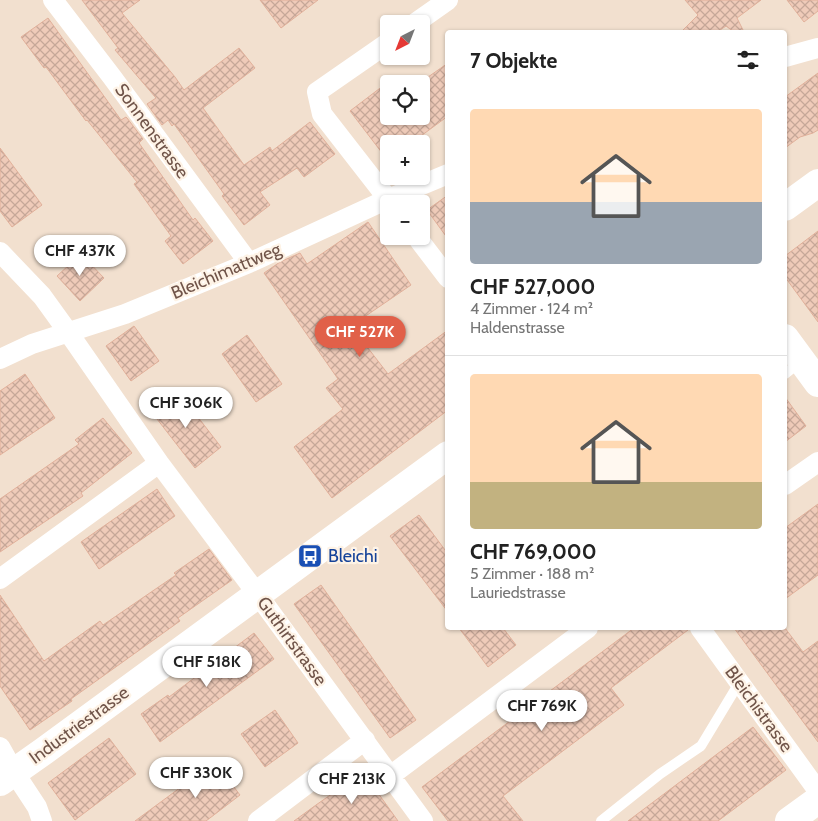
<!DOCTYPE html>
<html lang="de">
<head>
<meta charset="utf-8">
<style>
	body { margin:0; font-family:Cabin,sans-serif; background:#f2f2f2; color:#222; height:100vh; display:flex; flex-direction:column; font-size:19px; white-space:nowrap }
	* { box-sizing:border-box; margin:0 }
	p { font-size:16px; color:#767676 }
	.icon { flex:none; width:28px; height:28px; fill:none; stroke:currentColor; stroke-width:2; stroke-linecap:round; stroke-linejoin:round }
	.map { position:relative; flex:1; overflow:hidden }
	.panel { position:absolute; left:445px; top:30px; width:342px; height:600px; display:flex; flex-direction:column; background:#fff; border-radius:5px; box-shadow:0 1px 4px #0004 }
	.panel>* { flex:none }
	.needle { width:32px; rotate:222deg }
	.fabs { position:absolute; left:380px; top:15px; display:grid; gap:10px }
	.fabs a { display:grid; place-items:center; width:50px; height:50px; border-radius:5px; background:#fff; box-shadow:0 1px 4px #0004; font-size:25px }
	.price { position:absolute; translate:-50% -42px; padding:0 11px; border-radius:18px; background:#fff; color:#222; font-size:16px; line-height:32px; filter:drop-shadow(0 1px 2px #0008) }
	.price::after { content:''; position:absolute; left:50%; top:30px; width:15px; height:11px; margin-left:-8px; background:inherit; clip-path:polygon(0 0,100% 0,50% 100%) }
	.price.active { background:#e16049; color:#fff }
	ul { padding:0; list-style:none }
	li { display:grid; align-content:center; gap:10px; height:265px; padding:0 25px }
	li+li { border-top:1px solid #e0e0e0 }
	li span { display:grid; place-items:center; height:155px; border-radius:5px; color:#555 }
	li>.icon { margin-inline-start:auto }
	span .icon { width:90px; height:90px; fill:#fffc; stroke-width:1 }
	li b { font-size:21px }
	h2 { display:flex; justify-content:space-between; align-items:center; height:60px; padding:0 25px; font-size:21px }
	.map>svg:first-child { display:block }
</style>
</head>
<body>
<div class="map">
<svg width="818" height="821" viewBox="0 0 818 821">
	<defs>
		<pattern id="building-cross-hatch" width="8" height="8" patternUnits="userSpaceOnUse" patternTransform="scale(1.25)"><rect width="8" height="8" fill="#efcbb9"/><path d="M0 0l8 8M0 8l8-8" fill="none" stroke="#c6a798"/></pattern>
	</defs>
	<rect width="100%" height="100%" fill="#fbefe0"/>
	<path fill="#f2e0cf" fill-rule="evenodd" d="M 0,0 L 818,0 L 818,821 L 0,821 ZM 389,24 L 421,24 L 421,56 L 389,56 ZM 448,32 L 785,32 L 785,628 L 448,628 ZM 389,84 L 421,84 L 421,116 L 389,116 ZM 389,144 L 421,144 L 421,176 L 389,176 ZM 389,204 L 421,204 L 421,236 L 389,236 Z"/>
	<path fill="url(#building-cross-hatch)" stroke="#e1b09a" d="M 82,0 L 140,0 L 122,13 L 175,77 L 184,90 L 239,48 L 255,68 L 203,108 L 244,165 L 270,147 L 272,151 L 310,122 L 335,154 L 304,177 L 297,168 L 260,192 L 270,205 L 244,225 L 222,196 L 224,194 L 174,124 L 172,126 L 168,120 L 162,125 L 147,104 L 156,98 L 115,50 L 118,48 Z
		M 260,0 L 318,0 L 281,28 Z
		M 685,0 L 761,0 L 737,18 L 744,32 L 734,32 L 726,26 L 717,32 L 681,32 L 698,15 Z
		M 787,0 L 818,0 L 818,11 L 804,22 Z
		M 48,18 L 121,120 L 126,117 L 127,118 L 143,139 L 139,143 L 193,220 L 195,218 L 213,241 L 183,264 L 165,241 L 171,236 L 134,184 L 137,182 L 87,120 L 86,121 L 46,67 L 44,68 L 21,37 Z
		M 448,63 L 448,116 L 410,144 L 389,144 L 389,162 L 350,111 L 396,76 L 402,84 L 389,84 L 389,116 L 421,116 L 421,82 Z
		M 818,73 L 818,130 L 813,133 L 800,137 L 785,148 L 785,97 Z
		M 0,148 L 42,205 L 12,227 L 0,211 Z
		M 448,195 L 448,239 L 427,210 Z
		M 368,222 L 411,285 L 351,326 L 388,374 L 448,330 L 448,410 L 332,498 L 294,447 L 343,409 L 326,388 L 338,379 L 264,273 L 280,262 L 300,253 L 307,264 Z
		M 818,231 L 818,322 L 785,277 L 785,256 Z
		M 81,254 L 104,278 L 80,301 L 57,276 Z
		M 134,326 L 159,361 L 131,381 L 106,346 Z
		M 247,335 L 282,384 L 256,402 L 222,354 Z
		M 25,374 L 55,418 L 0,455 L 0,391 Z
		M 177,390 L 221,447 L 195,468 L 150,410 Z
		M 785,397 L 806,426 L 785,442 Z
		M 103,418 L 132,453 L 81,493 L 83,496 L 0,552 L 0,499 L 79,444 L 75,440 Z
		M 157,489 L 175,516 L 99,569 L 81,542 Z
		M 818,504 L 818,575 L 785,599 L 785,528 Z
		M 419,515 L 448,554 L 448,612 L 390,536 Z
		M 209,549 L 232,580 L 178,618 L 180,621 L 71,699 L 72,701 L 30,730 L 0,686 L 0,595 L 44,661 L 100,621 L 103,625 L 176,575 L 174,573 Z
		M 321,585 L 416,720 L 390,738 L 294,604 Z
		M 459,628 L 503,628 L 516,645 L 488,667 Z
		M 634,628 L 688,628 L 688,630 L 611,688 L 624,705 L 503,796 L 523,821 L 448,821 L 422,787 Z
		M 734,628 L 785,628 L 803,652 L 818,641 L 818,742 Z
		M 254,633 L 274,659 L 160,742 L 141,714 L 168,695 L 169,697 Z
		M 275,710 L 298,743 L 265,767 L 241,734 Z
		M 753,727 L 786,770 L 718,821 L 628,821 Z
		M 109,738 L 136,774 L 75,820 L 48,783 Z
		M 215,762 L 240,795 L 206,821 L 135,821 Z
		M 363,772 L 398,821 L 294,821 L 316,805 Z"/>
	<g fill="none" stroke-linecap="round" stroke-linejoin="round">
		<path stroke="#fff" stroke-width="10" d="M 785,374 L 801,361
			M 601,821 L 660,774 L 701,746 L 739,683"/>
		<path stroke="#fff" stroke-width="20" d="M 53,0 L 112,77 L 249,263
			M 414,24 L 448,0
			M 389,42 L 317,92 L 322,114 L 392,204
			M 785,57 L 818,48
			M 416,236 L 448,278
			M 0,252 L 42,296 L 68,332 L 159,463 L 258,595 L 423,821
			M 0,359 L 32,344 L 125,314 L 249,263 L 388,199 L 448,174
			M 785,485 L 818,462
			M 0,579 L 159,463
			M 700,628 L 818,791
			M 0,747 L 14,772 L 37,807 L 42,821
			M 390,776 L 588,628
			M 258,821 L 365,740"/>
		<path stroke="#fff" stroke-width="28" d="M 785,207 L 818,183
			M 785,338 L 818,383
			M 0,782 L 44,751 L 448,455
			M 789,821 L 818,800"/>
	</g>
	<defs>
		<symbol id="bus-square" viewBox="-11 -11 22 22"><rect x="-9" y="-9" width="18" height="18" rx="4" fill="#1a4fb4" stroke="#fef3e6"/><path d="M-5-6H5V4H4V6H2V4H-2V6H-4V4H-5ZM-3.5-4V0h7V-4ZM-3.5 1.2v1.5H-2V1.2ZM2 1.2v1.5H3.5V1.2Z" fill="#fff"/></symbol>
	</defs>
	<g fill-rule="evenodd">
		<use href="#bus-square" x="296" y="542" width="28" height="28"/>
	</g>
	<g text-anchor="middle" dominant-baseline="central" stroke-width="4.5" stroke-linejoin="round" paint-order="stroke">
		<g font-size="18" fill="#705449" stroke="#fef3e6">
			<text transform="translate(152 131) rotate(54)">Sonnenstrasse</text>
			<text transform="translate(226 271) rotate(-23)">Bleichimattweg</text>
			<text transform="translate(292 641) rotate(54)">Guthirtstrasse</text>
			<text transform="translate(759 709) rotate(54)">Bleichistrasse</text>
			<text transform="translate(79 725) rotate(-36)">Industriestrasse</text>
		</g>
		<g font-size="18" fill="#164399" stroke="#fef3e6" text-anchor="start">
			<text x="328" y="556">Bleichi</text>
		</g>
	</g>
</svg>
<div class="fabs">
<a><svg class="needle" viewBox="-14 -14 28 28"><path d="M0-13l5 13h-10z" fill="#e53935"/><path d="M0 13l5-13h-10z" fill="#767676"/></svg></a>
<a><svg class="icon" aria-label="locate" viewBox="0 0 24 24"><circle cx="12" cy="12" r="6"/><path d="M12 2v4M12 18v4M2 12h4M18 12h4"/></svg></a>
<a>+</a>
<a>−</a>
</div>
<b class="price" style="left:80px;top:277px">CHF 437K</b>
<b class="price active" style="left:360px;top:358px">CHF 527K</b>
<b class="price" style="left:186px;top:429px">CHF 306K</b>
<b class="price" style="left:207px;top:688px">CHF 518K</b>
<b class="price" style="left:542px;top:732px">CHF 769K</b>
<b class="price" style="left:196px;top:799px">CHF 330K</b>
<b class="price" style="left:352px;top:805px">CHF 213K</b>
<section class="panel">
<h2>7 Objekte<svg class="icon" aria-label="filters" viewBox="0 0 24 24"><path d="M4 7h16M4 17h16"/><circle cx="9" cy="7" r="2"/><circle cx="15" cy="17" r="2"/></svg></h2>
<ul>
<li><span style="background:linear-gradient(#ffd9b3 60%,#9aa5b1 0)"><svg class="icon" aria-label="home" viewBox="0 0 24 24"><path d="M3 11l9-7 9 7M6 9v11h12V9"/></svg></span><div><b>CHF 527,000</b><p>4 Zimmer · 124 m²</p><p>Haldenstrasse</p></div></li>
<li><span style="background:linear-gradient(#ffd9b3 70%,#c2b280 0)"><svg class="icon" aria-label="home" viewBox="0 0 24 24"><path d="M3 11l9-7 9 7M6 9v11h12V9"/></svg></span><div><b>CHF 769,000</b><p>5 Zimmer · 188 m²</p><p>Lauriedstrasse</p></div></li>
</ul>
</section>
</div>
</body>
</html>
